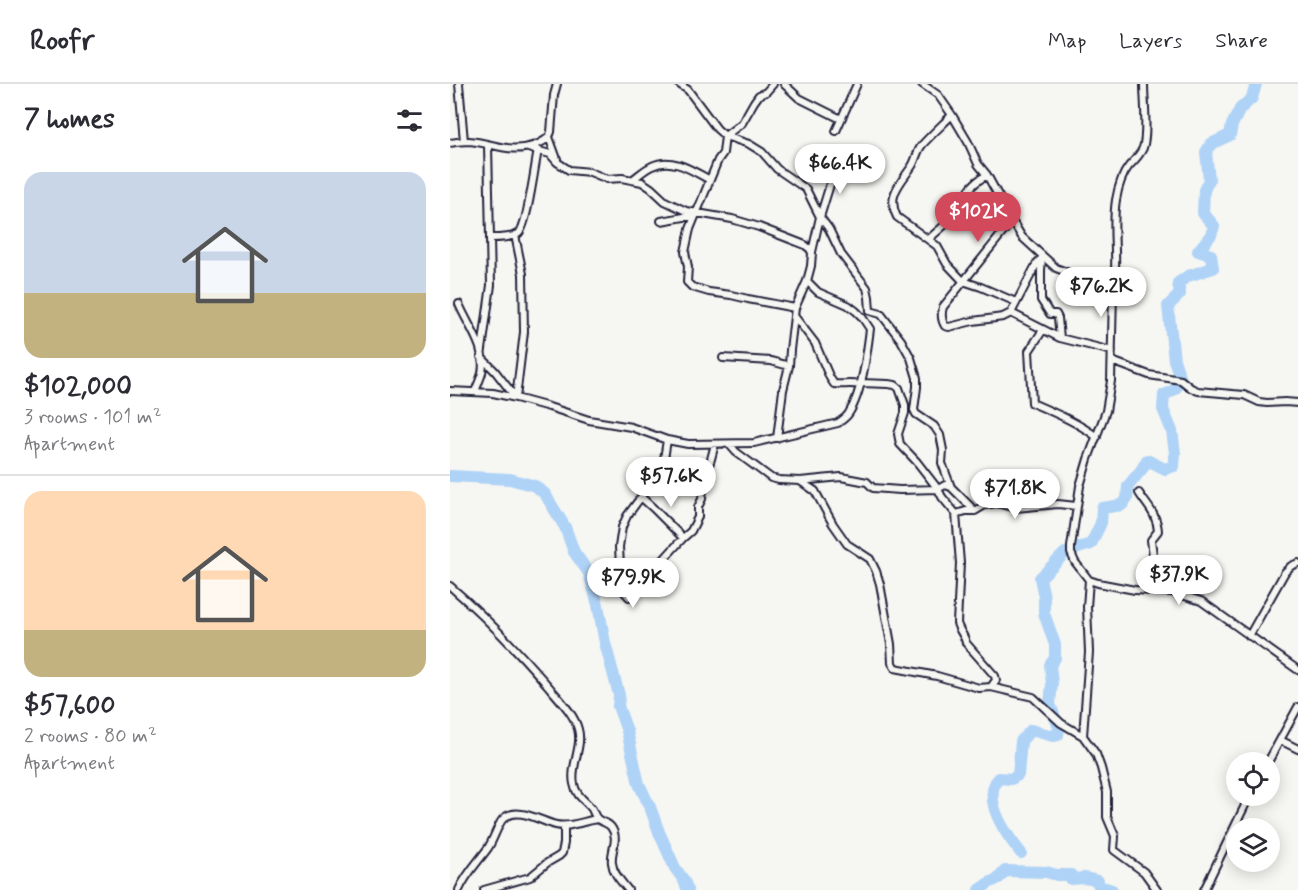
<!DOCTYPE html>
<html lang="en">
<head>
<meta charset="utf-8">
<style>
	body { margin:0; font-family:Mynerve,sans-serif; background:#f2f2f3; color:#2b2b33; height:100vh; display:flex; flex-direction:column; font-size:22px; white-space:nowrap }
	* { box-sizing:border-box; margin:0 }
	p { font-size:20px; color:#7c7c81 }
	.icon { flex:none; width:33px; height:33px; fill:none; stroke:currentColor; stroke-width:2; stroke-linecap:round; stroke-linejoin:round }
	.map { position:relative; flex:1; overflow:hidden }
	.details { display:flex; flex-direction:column; background:#fff; width:450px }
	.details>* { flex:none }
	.controls { position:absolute; left:776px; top:668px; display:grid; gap:12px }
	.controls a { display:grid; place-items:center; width:54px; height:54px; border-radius:50%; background:#fff; box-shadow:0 3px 15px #0003; font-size:30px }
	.price { position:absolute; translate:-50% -51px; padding:0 14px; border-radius:21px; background:#fff; color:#222; font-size:20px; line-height:39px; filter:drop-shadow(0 2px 3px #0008) }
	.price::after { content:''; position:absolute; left:50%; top:36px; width:18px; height:14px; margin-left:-9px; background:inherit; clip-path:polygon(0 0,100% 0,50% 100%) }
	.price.active { background:#d1495b; color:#fff }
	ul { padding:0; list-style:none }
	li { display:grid; align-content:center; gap:12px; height:318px; padding:0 24px }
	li+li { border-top:2px solid #e1e1e2 }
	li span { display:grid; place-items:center; height:186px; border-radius:18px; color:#555 }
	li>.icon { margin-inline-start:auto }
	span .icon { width:108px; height:108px; fill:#fffc; stroke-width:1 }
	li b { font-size:26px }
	h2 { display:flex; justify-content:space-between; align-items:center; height:72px; padding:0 24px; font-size:26px }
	header { display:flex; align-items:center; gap:36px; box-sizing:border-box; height:84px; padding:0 30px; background:#fff; border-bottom:2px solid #e1e1e2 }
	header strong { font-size:28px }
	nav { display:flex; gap:33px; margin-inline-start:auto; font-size:21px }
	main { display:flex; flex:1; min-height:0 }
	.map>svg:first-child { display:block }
</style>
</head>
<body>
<header>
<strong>Roofr</strong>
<nav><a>Map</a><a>Layers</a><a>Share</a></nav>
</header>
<main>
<section class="details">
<h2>7 homes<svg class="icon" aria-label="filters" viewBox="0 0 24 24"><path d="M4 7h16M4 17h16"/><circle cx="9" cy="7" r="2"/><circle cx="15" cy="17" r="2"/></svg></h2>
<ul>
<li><span style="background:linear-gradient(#c9d6e8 65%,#c2b280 0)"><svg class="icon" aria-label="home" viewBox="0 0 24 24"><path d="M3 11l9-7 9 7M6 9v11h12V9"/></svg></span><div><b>$102,000</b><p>3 rooms · 101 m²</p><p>Apartment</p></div></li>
<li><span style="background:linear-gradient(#ffd9b3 75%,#c2b280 0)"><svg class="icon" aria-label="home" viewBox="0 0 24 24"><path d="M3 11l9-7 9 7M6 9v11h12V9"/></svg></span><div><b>$57,600</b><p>2 rooms · 80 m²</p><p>Apartment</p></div></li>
</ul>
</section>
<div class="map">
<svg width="848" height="806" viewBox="0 0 848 806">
	<rect width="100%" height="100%" fill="#f6f6f2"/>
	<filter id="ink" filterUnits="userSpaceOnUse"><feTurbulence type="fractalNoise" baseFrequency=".0167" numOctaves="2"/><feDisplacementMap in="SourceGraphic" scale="12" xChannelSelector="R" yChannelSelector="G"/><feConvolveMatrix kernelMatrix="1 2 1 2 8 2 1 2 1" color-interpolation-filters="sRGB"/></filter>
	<g filter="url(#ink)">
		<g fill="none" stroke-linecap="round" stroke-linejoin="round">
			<path stroke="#afd3f7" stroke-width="12" d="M 0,392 L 60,395 L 85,402 L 95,410 L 115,443 L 124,468 L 139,489 L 148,521 L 155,559 L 169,611 L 168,622 L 177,647 L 189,700 L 200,723 L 209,748 L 225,784 L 233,795 L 238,806
				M 625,465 L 641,460 L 651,439 L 652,424 L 672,421 L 677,415 L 678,402 L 692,385 L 697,376 L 715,385 L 724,382 L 725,369 L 722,347 L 713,325 L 714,311 C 723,308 728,304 731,296 L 724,276 L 718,222 L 730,210 L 728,199 L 738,192 L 763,184 L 761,171 L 748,167 L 761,151 L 764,142 L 753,129 L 754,106 L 759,96 L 756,68 L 761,60 L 780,51 L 782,41 L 790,25 L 802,14 L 806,0
				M 571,769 C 558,753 537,724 544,702 C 545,699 547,696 549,694 L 561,695 L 568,691 L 571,657 L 581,646 L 603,652 L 608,651 L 609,644 L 600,620 L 602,600 L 600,581 L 605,574 L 605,561 L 594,529 L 594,513 L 590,494 L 615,469
				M 530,806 L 537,800 L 549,794 L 555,787 L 596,788 L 607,791 L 621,791 L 621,795 L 635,794 L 648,797 L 649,802 L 662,806"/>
			<defs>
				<path id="street" d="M 9,0 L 14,57
					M 229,0 L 238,6 L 267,45 L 275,52 L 299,60 L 312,68 L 327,85 L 356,105 L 370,133 L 379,145 L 391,170 L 417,204 L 419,213 L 420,227 L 431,230 L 451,256 L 461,274 L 467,294 L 467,303 L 464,326 L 466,330 L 484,342 L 490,351 L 493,366 L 492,379 L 501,403 L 525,427
					M 323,0 L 316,8 L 309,11 L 304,18 L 292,39 L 275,52 L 273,69 L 268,76 L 240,145 L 235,168 L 238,183 L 237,198 L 242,203 L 259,208 L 281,211 L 298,215 L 345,224
					M 334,0 L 349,14 L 391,35
					M 472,0 L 488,11 L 502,31 L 518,58 L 528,80 L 537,91 L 562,137 L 572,153 L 606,184 L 661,205 L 663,208
					M 694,0 C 694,17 698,49 693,64 C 690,71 684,77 679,82 C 671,92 668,104 666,116 C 661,146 669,178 663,208 L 661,297 L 656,327 L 638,375 L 630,402 L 621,463 L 621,469 L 625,478 L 639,496 L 648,499 L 685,506 L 722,508 L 751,517 L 848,586
					M 502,31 C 492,41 481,51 472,61 C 467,67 466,76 462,82 C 451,99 436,111 447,133 L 487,162 L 497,180 L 513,197 L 531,203 L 566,218
					M 386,47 L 407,0
					M 99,53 L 107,75
					M 0,59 C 6,58 12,57 19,57 C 44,59 61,71 88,60 C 94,57 99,55 101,48 L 104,11 L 107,0
					M 38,61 L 41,201 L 31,273 L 45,287 L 66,314
					M 78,64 L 100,70 L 107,78 L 119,86 L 140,88 L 157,95 L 172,94 L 192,98 L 201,104 L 215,117 L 236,127 L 282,135 L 309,143 L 355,161 L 360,165 L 362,169 L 361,182 L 357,197 L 345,224 L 340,266 L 339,282 L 333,306 L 327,354
					M 182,96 C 189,91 195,85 202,82 C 222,72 243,87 260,96
					M 211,137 L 234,133 L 244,133
					M 562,137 L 493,223 C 491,230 491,236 495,242 L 499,243 L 523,237 L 553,233 L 561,229 L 587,179 L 592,174
					M 65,151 L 73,190 L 74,248 L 66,314
					M 40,154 C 48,154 61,154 68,150 C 77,145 85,80 88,66
					M 479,155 C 488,146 500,138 507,128 C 518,110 517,102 537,91
					M 362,168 L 370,133 L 386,81
					M 592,174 L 591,186 L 591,216 L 600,230 L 606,230 L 608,234 L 610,254
					M 9,220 C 18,242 37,264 32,289 C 30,296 27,302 25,308
					M 561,229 L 610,254 L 662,267
					M 345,233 L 365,259 L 380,294 L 384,300 C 393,301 401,299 410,301
					M 593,246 L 579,267 L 582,319 C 605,329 627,338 647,353
					M 273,274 L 321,277 L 339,282
					M 662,277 L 699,291 L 731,296 L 741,304 L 748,307 L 794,311 L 809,318 L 817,319 L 835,318 L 848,319
					M 411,299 L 438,300 L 445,301 L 449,304 L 455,321 L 455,329 L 448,350 L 450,360 L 467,378 L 488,405 L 492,413 L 506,430 L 510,479 L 507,539 C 509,547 515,552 516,559 L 545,592 L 546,596 L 541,603
					M 0,307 L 43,309 L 66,314 L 99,323 L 139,336 L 181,343 L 217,356 L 238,360 L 304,359 L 388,339 C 392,336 396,334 399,329 C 412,309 417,269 420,245 L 412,233 L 406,227 L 398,221 L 368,208 L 357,197
					M 217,356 L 214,375 L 191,413 L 177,432 L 172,443 L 169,463 L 171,501 L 172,505 L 179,513 L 186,510 L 195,496 L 233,454 L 241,447 L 248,433 L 248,423 L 252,415 L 254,395 L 261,375 L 265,360
					M 279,360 L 286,368 L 321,394 L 329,396 L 350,397 L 391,393 L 417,398 L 423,404 L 450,406 L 488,405 L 495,401 L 501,403
					M 350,397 L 365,407 L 383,440 L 397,460 L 420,475 L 426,487 L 430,500 L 441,560 L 442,579 L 445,584 L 487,592 L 529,604 L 541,603 L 583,613 L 611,639 L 633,652
					M 689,409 C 697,422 707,430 708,447 L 701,456 L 703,471 L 698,507
					M 191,413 L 203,424 L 233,454
					M 506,430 L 516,427 L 525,427 L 535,421 L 546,419 L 566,424 L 608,420 L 626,422
					M 639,496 L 637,523 L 639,568 L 633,652 L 646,670 L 651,684 L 657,708 L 657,733 L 665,752 L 664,766 L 694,788 L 707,806
					M 0,502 C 36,533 69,568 100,604 C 110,616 124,630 128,645 C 133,663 120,682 124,700 C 126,712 135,716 142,725 C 144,729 145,734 149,736 C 154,739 158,739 161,743 C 170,755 160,767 162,779 C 163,790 172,798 178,806
					M 799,552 L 835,488 L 841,482 L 848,479
					M 830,656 L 848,665
					M 818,678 L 848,623
					M 9,806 C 16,790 28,778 38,764 C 43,757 49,738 53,735 C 67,721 92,738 106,741 C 119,744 134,737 147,735
					M 34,806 L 80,793 L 97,779 L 109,772 L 112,769 L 114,759 L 114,742
					M 754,806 L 800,711"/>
			</defs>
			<use href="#street" stroke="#22223b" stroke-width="10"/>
			<use href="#street" stroke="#f6f6f2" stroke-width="6"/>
		</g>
	</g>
</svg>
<div class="controls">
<a><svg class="icon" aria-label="locate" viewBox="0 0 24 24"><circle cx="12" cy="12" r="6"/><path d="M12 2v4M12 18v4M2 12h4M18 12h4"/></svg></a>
<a><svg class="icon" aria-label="layers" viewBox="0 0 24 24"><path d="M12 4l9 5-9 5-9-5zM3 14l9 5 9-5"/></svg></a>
</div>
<b class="price" style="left:390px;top:111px">$66.4K</b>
<b class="price active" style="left:528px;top:159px">$102K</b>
<b class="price" style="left:651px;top:234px">$76.2K</b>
<b class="price" style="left:221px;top:424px">$57.6K</b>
<b class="price" style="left:565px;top:436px">$71.8K</b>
<b class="price" style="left:729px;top:522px">$37.9K</b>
<b class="price" style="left:183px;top:525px">$79.9K</b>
</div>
</main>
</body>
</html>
